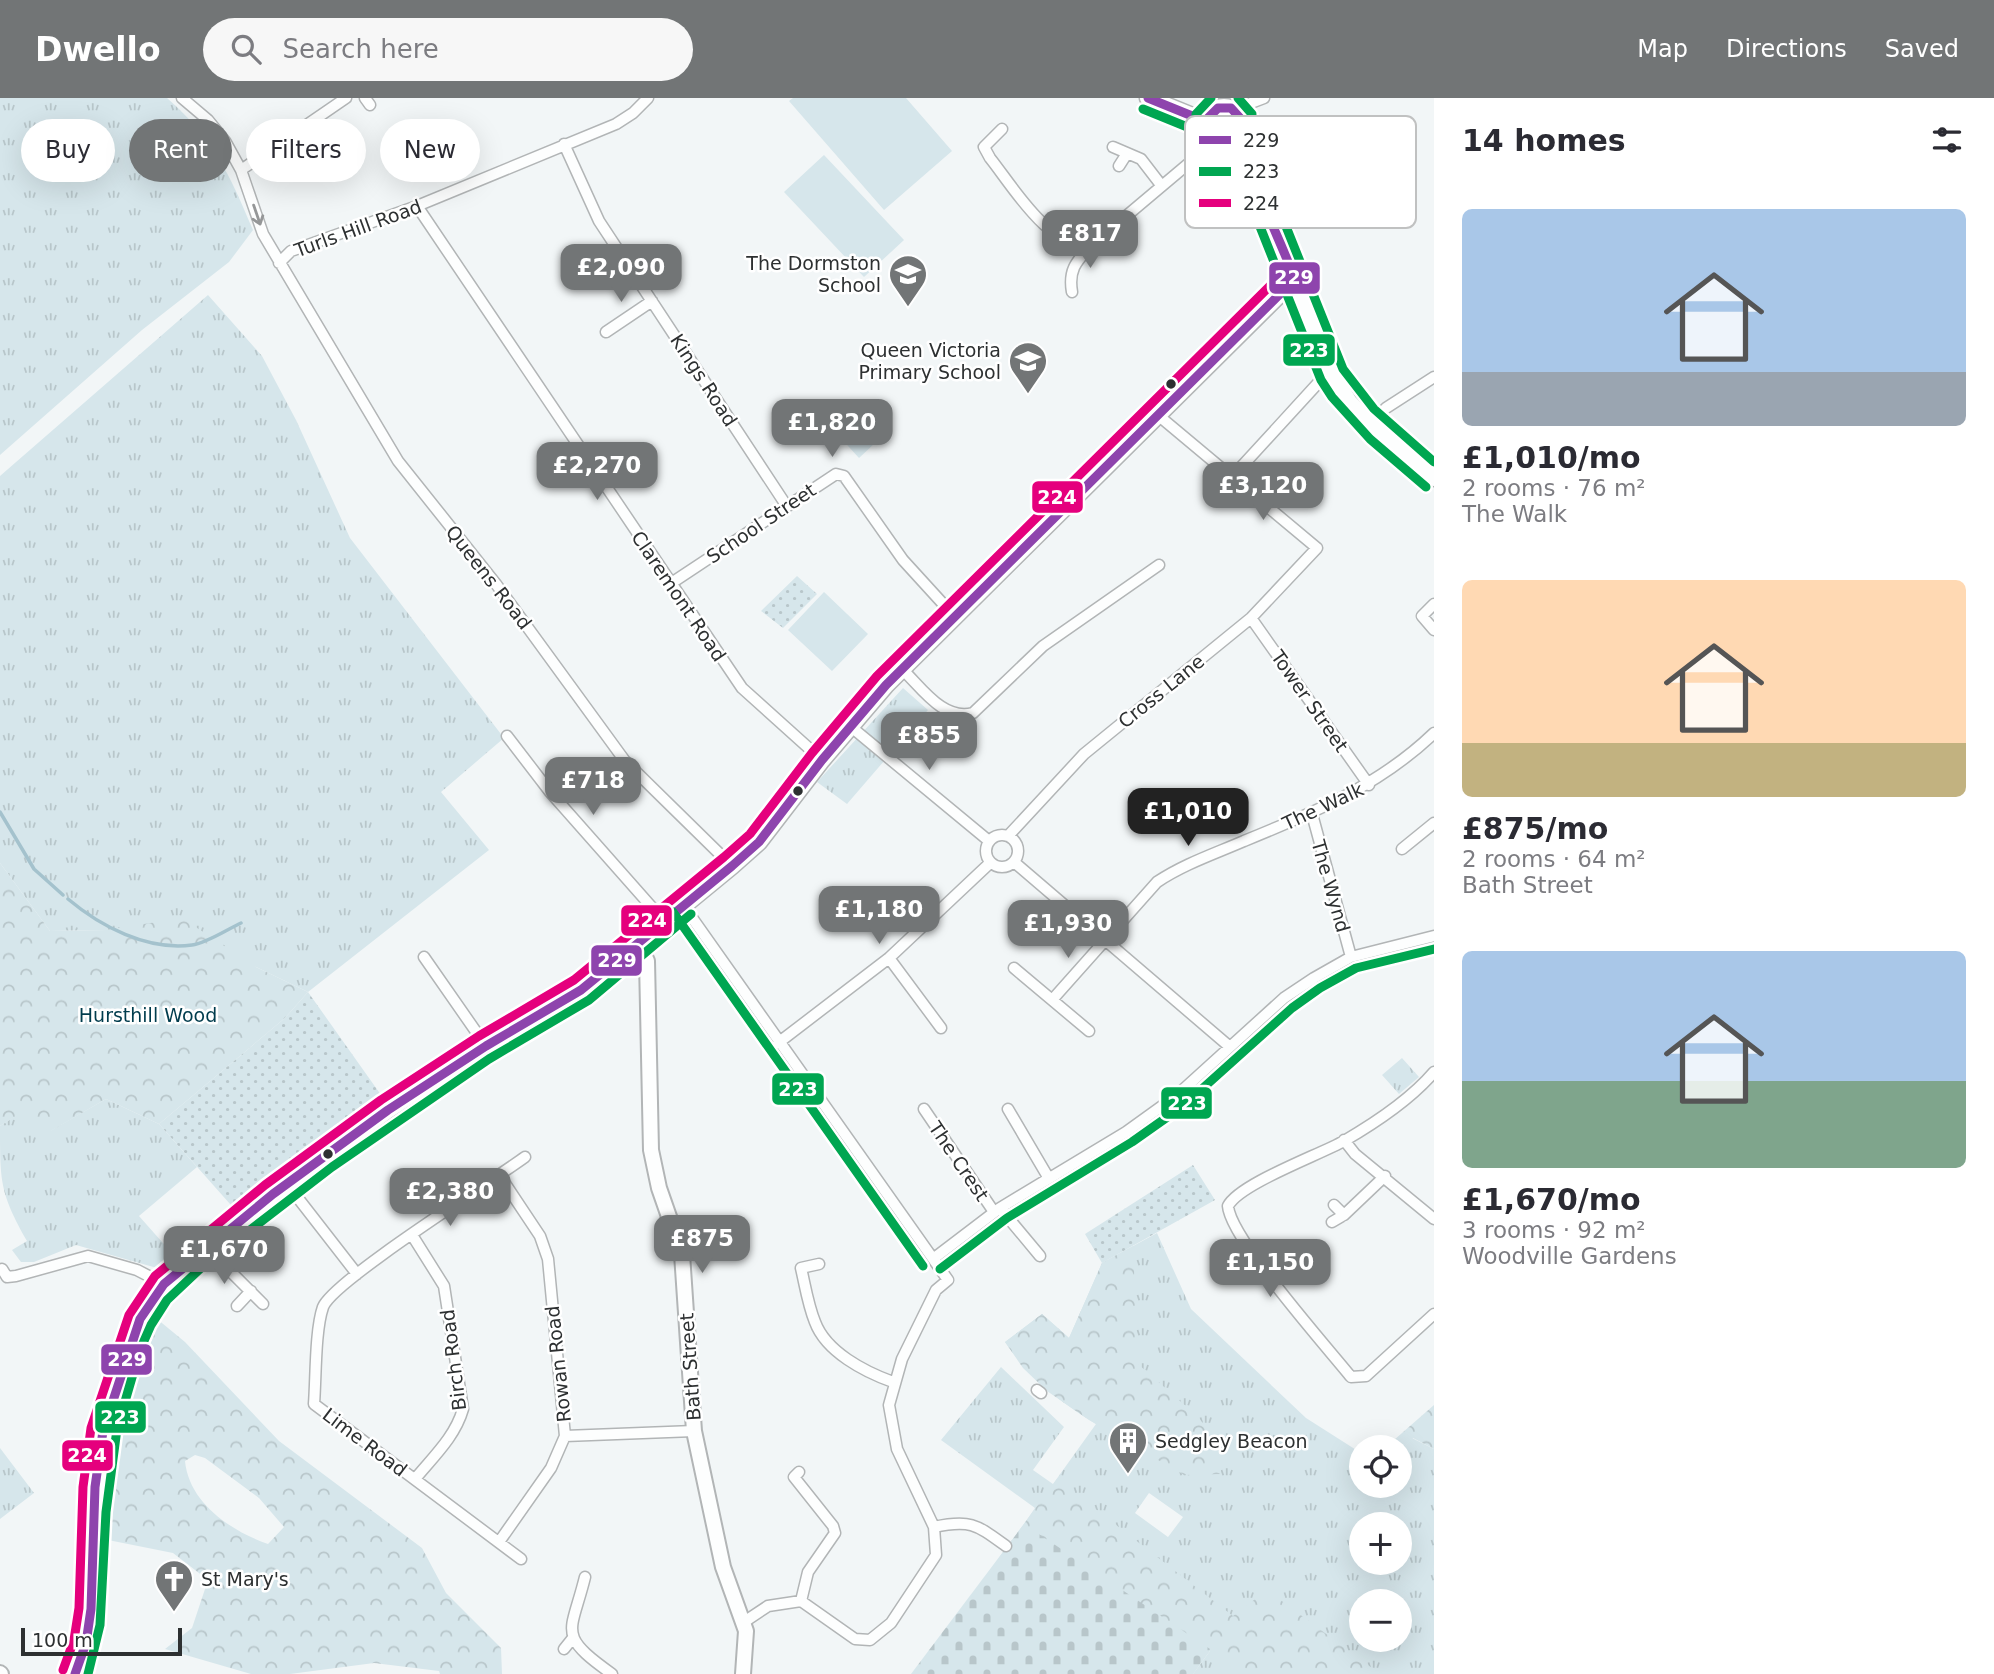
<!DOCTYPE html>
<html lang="en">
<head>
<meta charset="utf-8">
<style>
	body { margin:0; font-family:"DejaVu Sans",sans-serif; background:#f7f7f7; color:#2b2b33; height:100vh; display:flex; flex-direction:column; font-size:26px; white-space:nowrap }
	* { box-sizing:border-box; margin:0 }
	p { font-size:23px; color:#7c7c81 }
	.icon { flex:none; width:38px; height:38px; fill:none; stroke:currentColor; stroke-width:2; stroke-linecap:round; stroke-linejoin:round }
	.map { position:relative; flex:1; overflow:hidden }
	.panel { display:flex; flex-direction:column; background:#fff; width:560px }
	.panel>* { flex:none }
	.guide { position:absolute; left:21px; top:21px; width:665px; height:63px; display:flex; gap:14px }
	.fabs { position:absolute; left:1349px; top:1337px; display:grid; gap:14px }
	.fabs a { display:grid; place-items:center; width:63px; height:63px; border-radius:50%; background:#fff; box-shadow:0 7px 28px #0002; font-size:35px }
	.scale { position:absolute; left:21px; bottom:18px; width:161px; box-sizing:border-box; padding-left:7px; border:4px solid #2d3031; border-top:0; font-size:19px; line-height:24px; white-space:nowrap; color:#2d3031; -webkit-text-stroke:5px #fff; paint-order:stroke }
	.price { position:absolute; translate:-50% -60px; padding:0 16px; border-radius:14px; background:#727576; color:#fff; font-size:23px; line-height:46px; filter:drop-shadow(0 2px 4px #0008) }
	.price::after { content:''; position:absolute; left:50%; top:42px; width:21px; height:16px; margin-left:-10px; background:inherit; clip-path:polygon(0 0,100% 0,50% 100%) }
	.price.current { background:#222; color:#fff }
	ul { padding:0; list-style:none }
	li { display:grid; align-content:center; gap:14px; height:371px; padding:0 28px }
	li span { display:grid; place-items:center; height:217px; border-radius:10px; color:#555 }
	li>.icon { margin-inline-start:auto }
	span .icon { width:126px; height:126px; fill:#fffc; stroke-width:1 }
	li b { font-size:30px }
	h2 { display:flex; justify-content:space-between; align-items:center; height:84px; padding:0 28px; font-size:30px }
	.pill { padding:0 24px; border-radius:32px; background:#fff; box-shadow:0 7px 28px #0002; font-size:24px; line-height:63px }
	.pill.current { background:#727576; color:#fff }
	header { display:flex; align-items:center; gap:42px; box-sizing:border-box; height:98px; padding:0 35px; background:#727576; color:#fff }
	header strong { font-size:33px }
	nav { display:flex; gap:38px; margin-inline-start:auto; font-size:24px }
	.search { width:490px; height:63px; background:#f7f7f7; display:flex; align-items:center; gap:18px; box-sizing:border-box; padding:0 24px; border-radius:38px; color:#7c7c81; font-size:26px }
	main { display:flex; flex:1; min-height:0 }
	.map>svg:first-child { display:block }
</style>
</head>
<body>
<header>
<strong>Dwello</strong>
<div class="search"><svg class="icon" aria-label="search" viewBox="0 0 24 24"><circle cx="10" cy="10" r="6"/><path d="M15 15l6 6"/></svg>Search here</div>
<nav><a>Map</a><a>Directions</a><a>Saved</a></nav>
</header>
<main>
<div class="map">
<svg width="1434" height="1576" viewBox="0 0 1434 1576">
	<defs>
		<pattern id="grass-tufts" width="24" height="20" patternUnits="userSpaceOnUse" patternTransform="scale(1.75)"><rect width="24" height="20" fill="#d6e6eb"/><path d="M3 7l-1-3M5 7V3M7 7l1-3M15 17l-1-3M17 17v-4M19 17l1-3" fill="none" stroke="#b8c6ca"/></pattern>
		<pattern id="forest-crowns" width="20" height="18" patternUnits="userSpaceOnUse" patternTransform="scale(1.75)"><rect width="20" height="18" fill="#d6e6eb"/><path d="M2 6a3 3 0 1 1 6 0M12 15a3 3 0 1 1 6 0" fill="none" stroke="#b8c6ca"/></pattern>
		<pattern id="cemetery-stones" width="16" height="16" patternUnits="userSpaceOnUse" patternTransform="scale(1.75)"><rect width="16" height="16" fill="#d6e6eb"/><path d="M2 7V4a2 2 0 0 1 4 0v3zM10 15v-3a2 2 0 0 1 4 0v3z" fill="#b8c6ca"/></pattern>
		<pattern id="garden-dots" width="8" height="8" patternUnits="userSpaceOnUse" patternTransform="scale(1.75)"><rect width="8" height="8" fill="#d6e6eb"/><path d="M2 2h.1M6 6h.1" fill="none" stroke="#b8c6ca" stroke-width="1.8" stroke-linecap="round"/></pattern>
	</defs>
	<rect width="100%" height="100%" fill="#f2f6f7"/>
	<path fill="url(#grass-tufts)" fill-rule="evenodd" d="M 0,0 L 167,0 C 213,40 230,77 253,132 L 229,164 L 142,232 L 0,357 Z
		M 208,197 L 262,258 L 296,322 L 350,440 L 504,640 L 441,694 L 489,752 L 308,894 L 256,869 L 106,832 L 50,833 L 0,765 L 0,378 Z
		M 903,590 L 928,612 L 847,706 L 817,684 Z
		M 1402,960 L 1419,979 L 1399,996 L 1382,977 Z
		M 106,1001 L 159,1026 L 197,1069 L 139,1118 L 178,1162 L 164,1172 L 76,1147 L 34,1164 L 21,1164 L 12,1152 L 27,1143 C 0,1095 0,1084 0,1028 L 29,1009 L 50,1033 Z
		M 1157,1135 L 1191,1211 L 1306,1320 L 1361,1355 L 1362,1388 L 1400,1388 L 1400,1354 L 1412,1340 L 1434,1351 L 1434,1576 L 1193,1576 L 1210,1553 L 1024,1426 L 1035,1410 L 941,1342 L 1001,1269 L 1064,1329 L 1033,1372 L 1053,1386 L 1096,1326 C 1059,1304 1029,1279 1005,1244 L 1042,1216 L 1069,1240 L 1102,1165 ZM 1149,1395 L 1183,1419 L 1168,1439 L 1135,1415 ZM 1362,1426 L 1400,1426 L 1400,1465 L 1362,1465 ZM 1362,1503 L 1400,1503 L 1400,1542 L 1362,1542 Z
		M 0,1350 L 34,1395 L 0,1421 Z"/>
	<path fill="url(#forest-crowns)" fill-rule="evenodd" d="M 0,765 L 50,833 L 106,832 L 182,820 L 256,869 L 308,894 L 285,920 L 159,1026 L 106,1001 L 49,1034 L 29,1010 L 0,1028 Z
		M 1133,1148 L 1138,1266 L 1196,1317 L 1220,1345 L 1221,1376 L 1184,1377 L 1089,1322 L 1047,1293 L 1023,1270 L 1005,1244 L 1042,1216 L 1069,1240 L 1102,1165 Z
		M 151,1216 L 185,1244 L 279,1343 L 422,1450 L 446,1495 L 501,1550 L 502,1576 L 440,1576 L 439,1573 L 374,1565 L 290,1576 L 251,1576 L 165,1551 L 192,1530 L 208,1482 L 173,1455 L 108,1442 L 101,1386 L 118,1308 ZM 195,1357 L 205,1360 L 259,1400 L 284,1429 L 268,1446 C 231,1433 189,1405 185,1363 Z
		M 1434,1307 L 1434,1351 L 1413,1340 L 1400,1354 L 1400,1349 L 1386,1349 Z
		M 1057,1381 L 1233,1518 L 1267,1492 L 1380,1576 L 1243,1576 L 1210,1553 L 1193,1576 L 1142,1576 L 998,1461 Z"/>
	<path fill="url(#cemetery-stones)" d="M 1024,1426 L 1210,1551 L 1193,1576 L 911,1576 Z"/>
	<path fill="url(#garden-dots)" d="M 797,478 L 817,496 L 783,530 L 761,513 Z
		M 308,894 L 386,1004 L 238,1115 L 159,1026 L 285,920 Z
		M 1193,1067 L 1215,1102 L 1102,1165 L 1085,1136 Z"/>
	<path fill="#d6e6eb" d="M 793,0 L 906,0 L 952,53 L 884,112 L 789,3 Z
		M 824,57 L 904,142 L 864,179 L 784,94 Z
		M 845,313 L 875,345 L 859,360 L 829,327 Z
		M 824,494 L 868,536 L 832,573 L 788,532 Z"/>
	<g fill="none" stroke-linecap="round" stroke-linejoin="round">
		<path stroke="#a4c2cd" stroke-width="3.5" d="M 0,714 L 34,771 L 63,797
			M 68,801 C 100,828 147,853 192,847 C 207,845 226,832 241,825"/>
		<defs>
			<path id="street" d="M 182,0 L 208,22 L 225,43 L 241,72 L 263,136 L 398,363 L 496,486 L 625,663 L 732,768
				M 365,0 L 370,7
				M 1237,14 L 1243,8 L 1264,0
				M 1002,31 L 984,49 L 990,60 C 1014,90 1050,153 1093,146 L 1207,50 L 1211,37
				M 564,46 L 599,123 L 786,407
				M 1113,49 L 1141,61 L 1161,87
				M 1119,68 L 1126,57
				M 241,72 L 346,0
				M 417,108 L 742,590 L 822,662
				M 279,165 L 291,153 L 417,108 L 616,26 L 633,15 L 648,0
				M 1072,194 C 1068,171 1077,163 1092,146
				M 606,234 L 652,203
				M 1370,326 L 1386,310 L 1434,279
				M 1232,379 L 1330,272
				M 670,486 L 836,376 L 844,378 L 903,462 L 955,519
				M 1434,506 L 1422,518 L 1434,532
				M 1251,520 L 1369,687
				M 902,571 C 922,590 943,623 973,615 L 1043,548 L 1159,467
				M 850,628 L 989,743
				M 507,638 L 550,694 L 664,823
				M 1312,716 L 1351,859
				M986 753a16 16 0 1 1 32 0a16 16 0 1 1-32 0Z
				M 1008,738 L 1084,656 L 1251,520 L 1317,450 L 1159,318
				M 1402,751 L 1434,725
				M 1014,764 L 1230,949
				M 683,807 L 948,1182 L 936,1192 L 902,1261 L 889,1307 L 897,1351 L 934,1429 L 936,1457 L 891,1525 L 870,1542 L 855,1541 L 801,1503 L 768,1508 L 744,1524
				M 424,859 L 486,948
				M 889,860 L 941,930
				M 1014,870 L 1089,933
				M 1052,902 L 1157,784 C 1184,766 1214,756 1244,743 C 1313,715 1379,688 1434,635
				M 778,945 L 889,860 L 990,765
				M 1434,974 C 1411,1001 1375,1025 1344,1043 C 1319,1057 1239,1086 1228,1108 C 1230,1140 1326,1248 1351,1279 L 1366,1278 L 1434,1216
				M 924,1011 L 994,1114
				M 1008,1011 L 1048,1079
				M 1344,1042 L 1355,1056 L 1434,1121
				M 287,1086 L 357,1176
				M 1334,1107 L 1344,1117
				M 1000,1110 L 1040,1158
				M 1332,1124 L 1344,1117 L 1385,1078
				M 412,1137 L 444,1188 L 463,1311 C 455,1339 433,1359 415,1381
				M 207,1150 L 263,1206
				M 933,1161 L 1000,1110 L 1126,1034 L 1176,998 L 1284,900 L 1314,880 L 1351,859 L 1434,838
				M 819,1166 L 801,1170 C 805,1187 808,1207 815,1224 C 826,1254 865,1274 893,1284
				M 2,1171 L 7,1179 L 16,1178 L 88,1158 L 137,1172 L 164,1186
				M 237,1208 L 251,1193
				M 1037,1292 L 1041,1295
				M 565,1338 L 694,1333
				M 799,1374 L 794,1379 L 833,1428 L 835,1435 L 808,1474 L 801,1503
				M 934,1429 C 971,1421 977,1427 1006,1448
				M 499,1444 L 551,1370 L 565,1338 L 548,1161 L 540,1138 L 500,1078
				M 521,1461 L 314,1306 C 316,1280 315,1232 323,1209 C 333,1183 491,1084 525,1059
				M 585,1479 C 571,1536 556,1536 612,1576
				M 564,1551 L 572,1541"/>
			<path id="secondary" d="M 639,846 L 647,863 L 651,1052 L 659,1090 L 682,1156 L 694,1333 L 723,1469 L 746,1533 L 743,1576
				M 0,1575 L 1,1576"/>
			<path id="primary" d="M 1148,0 L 1207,24
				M1207 26a17 17 0 1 1 34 0a17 17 0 1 1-34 0Z
				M 1239,33 L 1264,105 L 1332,277 L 1349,304 L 1370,326 L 1434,380
				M 1220,42 L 1253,89
				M 75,1576 L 86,1545 L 91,1511 L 95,1389 L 103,1333 L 122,1268 L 140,1221 L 164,1186 L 273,1096 L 388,1012 L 486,948 L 581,892 L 732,768 L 759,744 L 822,662 L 886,587 L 1295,181"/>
		</defs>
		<use href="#street" stroke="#b2b5b6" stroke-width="13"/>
		<use href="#secondary" stroke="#b2b5b6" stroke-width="18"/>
		<use href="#primary" stroke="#b2b5b6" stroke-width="19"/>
		<use href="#street" stroke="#fdfefe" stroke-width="10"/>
		<use href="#secondary" stroke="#fdfefe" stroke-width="14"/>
		<use href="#primary" stroke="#fdfefe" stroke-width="16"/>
		<defs>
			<path id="bus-1" d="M 1148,0 L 1207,24
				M 1218,10 L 1231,10 L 1240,20 C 1237,55 1281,144 1295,181 C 1273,126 1252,73 1208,32 L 1208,20 Z
				M 75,1576 L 86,1545 L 91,1511 L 95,1389 L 103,1333 L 140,1221 L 164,1186 L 273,1096 L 388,1012 L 486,948 L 581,892 L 732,768 L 759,744 L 822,662 L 886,587 L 1295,181"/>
			<path id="bus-2" d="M 1211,0 L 1196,16 L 1197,37 L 1217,57 L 1253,111 L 1321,282 L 1332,299 L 1370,341 L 1426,389
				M 1238,0 L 1252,16 L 1251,31 L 1275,101 L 1343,271 L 1374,311 L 1434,364
				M 1143,11 L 1202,35
				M 673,814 L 923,1168
				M 940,1171 L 1007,1120 L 1132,1044 L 1183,1008 L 1292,910 L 1320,890 L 1356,870 L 1434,851
				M 88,1576 L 100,1527 L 106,1414 L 117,1331 L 140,1252 L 151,1227 L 167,1202 L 202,1169 L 332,1069 L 489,961 L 589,902 L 691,816"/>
			<path id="bus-3" d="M 63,1572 L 74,1542 L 79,1510 L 83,1389 L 91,1330 L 129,1217 L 155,1178 L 265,1087 L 381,1002 L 479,938 L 574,882 L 724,759 L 750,736 L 812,655 L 877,578 L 1286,172"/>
		</defs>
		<use href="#bus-1" stroke="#fff" stroke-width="14"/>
		<use href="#bus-2" stroke="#fff" stroke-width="14"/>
		<use href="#bus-3" stroke="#fff" stroke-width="14"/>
		<use href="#bus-1" stroke="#8e44ad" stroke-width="9"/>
		<use href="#bus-2" stroke="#00a651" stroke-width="9"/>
		<use href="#bus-3" stroke="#e5007d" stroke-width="9"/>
	</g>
	<defs><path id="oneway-shaft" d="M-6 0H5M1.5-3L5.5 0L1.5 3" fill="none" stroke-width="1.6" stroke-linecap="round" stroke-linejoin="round" transform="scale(1.75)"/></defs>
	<use stroke="#959798" href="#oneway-shaft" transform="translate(257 117) rotate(71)"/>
	<defs>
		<symbol id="school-pin" viewBox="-11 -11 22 30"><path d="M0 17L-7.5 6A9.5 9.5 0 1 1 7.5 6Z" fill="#727576" stroke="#fff"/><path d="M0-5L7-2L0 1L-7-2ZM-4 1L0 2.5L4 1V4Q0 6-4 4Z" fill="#fff"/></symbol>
		<symbol id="building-pin" viewBox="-11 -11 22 30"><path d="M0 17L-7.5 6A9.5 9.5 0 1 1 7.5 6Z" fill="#727576" stroke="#fff"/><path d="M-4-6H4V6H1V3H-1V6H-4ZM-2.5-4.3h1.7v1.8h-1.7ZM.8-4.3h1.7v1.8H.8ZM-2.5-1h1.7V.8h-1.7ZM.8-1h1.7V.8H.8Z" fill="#fff"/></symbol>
		<symbol id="church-pin" viewBox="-11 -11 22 30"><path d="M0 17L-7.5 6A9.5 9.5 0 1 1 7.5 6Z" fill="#727576" stroke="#fff"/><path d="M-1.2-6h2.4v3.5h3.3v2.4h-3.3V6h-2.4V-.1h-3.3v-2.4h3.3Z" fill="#fff"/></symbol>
	</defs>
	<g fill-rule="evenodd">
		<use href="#school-pin" x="886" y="154" width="44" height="60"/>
		<use href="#school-pin" x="1006" y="241" width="44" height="60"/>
		<use href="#building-pin" x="1106" y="1321" width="44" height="60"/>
		<use href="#church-pin" x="152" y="1459" width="44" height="60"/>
	</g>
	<g fill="#2d3031" stroke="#fff" stroke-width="2.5">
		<circle cx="1171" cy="286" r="6"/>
		<circle cx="798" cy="693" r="6"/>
		<circle cx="328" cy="1056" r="6"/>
	</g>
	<g text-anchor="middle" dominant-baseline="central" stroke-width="5" stroke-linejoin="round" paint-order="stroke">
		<g font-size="19" fill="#2d3031" stroke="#fff">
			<text transform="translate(358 130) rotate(-20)">Turls Hill Road</text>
			<text transform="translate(704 282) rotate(57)">Kings Road</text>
			<text transform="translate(761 425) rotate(-34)">School Street</text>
			<text transform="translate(489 479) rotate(52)">Queens Road</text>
			<text transform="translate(679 498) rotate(56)">Claremont Road</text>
			<text transform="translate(1161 593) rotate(-39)">Cross Lane</text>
			<text transform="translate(1310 603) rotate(55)">Tower Street</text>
			<text transform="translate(1323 708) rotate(-25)">The Walk</text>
			<text transform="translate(1331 788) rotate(74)">The Wynd</text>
			<text transform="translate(959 1063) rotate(56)">The Crest</text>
			<text transform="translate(453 1262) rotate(-97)">Birch Road</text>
			<text transform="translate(558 1266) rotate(-96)">Rowan Road</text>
			<text transform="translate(690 1269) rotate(-94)">Bath Street</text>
			<text transform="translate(365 1344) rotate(37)">Lime Road</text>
		</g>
		<g font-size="19" fill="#2d3031" stroke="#fff" text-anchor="end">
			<text x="881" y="165">The Dormston<tspan x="881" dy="22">School</tspan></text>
			<text x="1001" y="252">Queen Victoria<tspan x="1001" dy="22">Primary School</tspan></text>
			<text x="1155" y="1343" text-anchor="start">Sedgley Beacon</text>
			<text x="201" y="1481" text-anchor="start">St Mary's</text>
		</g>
		<g font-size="19" fill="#003c4d" stroke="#fff">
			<text x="148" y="917">Hursthill Wood</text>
		</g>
	</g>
	<rect x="1185" y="18" width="231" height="112" rx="10" fill="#fff" stroke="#c0c1c1" stroke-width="2"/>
	<rect x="1199" y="38" width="32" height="8" fill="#8e44ad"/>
	<rect x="1199" y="69" width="32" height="9" fill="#00a651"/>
	<rect x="1199" y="101" width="32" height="8" fill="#e5007d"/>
	<g font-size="19" fill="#2d3031">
		<text x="1243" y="49">229</text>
		<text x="1243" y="80">223</text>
		<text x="1243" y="112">224</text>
	</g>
	<g stroke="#fff" stroke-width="2.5">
		<rect x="1268" y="163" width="53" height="34" rx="7" fill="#8e44ad"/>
		<rect x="1282" y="235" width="54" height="34" rx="7" fill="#00a651"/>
		<rect x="1031" y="382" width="53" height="34" rx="7" fill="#e5007d"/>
		<rect x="620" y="806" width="53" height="33" rx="7" fill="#e5007d"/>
		<rect x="590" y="846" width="53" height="33" rx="7" fill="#8e44ad"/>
		<rect x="771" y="974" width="54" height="34" rx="7" fill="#00a651"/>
		<rect x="1160" y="988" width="53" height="34" rx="7" fill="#00a651"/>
		<rect x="100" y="1245" width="53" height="33" rx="7" fill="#8e44ad"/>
		<rect x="94" y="1302" width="53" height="34" rx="7" fill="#00a651"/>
		<rect x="61" y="1341" width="53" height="33" rx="7" fill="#e5007d"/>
	</g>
	<g font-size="19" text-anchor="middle" font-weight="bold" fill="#fff">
		<text x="1294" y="186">229</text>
		<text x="1309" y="259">223</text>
		<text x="1057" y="406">224</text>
		<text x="647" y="829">224</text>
		<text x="617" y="869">229</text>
		<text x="798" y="998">223</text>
		<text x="1187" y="1012">223</text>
		<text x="127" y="1268">229</text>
		<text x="120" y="1326">223</text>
		<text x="87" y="1364">224</text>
	</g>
</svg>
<div class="fabs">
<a><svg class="icon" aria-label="locate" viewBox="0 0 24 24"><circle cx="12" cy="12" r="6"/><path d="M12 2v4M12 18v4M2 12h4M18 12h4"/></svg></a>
<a>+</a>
<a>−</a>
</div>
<div class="scale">100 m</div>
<b class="price" style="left:1090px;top:172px">£817</b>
<b class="price" style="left:621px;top:206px">£2,090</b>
<b class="price" style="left:832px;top:361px">£1,820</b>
<b class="price" style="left:597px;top:404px">£2,270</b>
<b class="price" style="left:1263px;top:424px">£3,120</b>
<b class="price" style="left:929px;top:674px">£855</b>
<b class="price" style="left:593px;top:719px">£718</b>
<b class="price current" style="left:1188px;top:750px">£1,010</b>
<b class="price" style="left:879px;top:848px">£1,180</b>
<b class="price" style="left:1068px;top:862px">£1,930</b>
<b class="price" style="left:450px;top:1130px">£2,380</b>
<b class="price" style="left:702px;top:1177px">£875</b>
<b class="price" style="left:224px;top:1188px">£1,670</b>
<b class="price" style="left:1270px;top:1201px">£1,150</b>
<div class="guide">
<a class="pill">Buy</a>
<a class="pill current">Rent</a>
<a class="pill">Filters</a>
<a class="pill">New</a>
</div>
</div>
<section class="panel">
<h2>14 homes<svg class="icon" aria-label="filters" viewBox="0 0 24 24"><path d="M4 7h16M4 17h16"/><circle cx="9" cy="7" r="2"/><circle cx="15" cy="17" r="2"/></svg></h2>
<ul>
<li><span style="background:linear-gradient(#a9c7e8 75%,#9aa5b1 0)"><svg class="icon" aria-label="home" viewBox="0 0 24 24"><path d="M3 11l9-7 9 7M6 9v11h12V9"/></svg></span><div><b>£1,010/mo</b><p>2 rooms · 76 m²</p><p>The Walk</p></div></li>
<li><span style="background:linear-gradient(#ffd9b3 75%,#c2b280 0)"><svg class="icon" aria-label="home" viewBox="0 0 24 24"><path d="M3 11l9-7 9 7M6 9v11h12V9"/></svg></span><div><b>£875/mo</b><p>2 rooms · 64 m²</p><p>Bath Street</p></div></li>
<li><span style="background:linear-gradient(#a9c7e8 60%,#7fa58c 0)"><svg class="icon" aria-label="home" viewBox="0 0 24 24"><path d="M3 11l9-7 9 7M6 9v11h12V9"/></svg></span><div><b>£1,670/mo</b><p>3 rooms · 92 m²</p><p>Woodville Gardens</p></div></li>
</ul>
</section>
</main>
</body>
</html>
